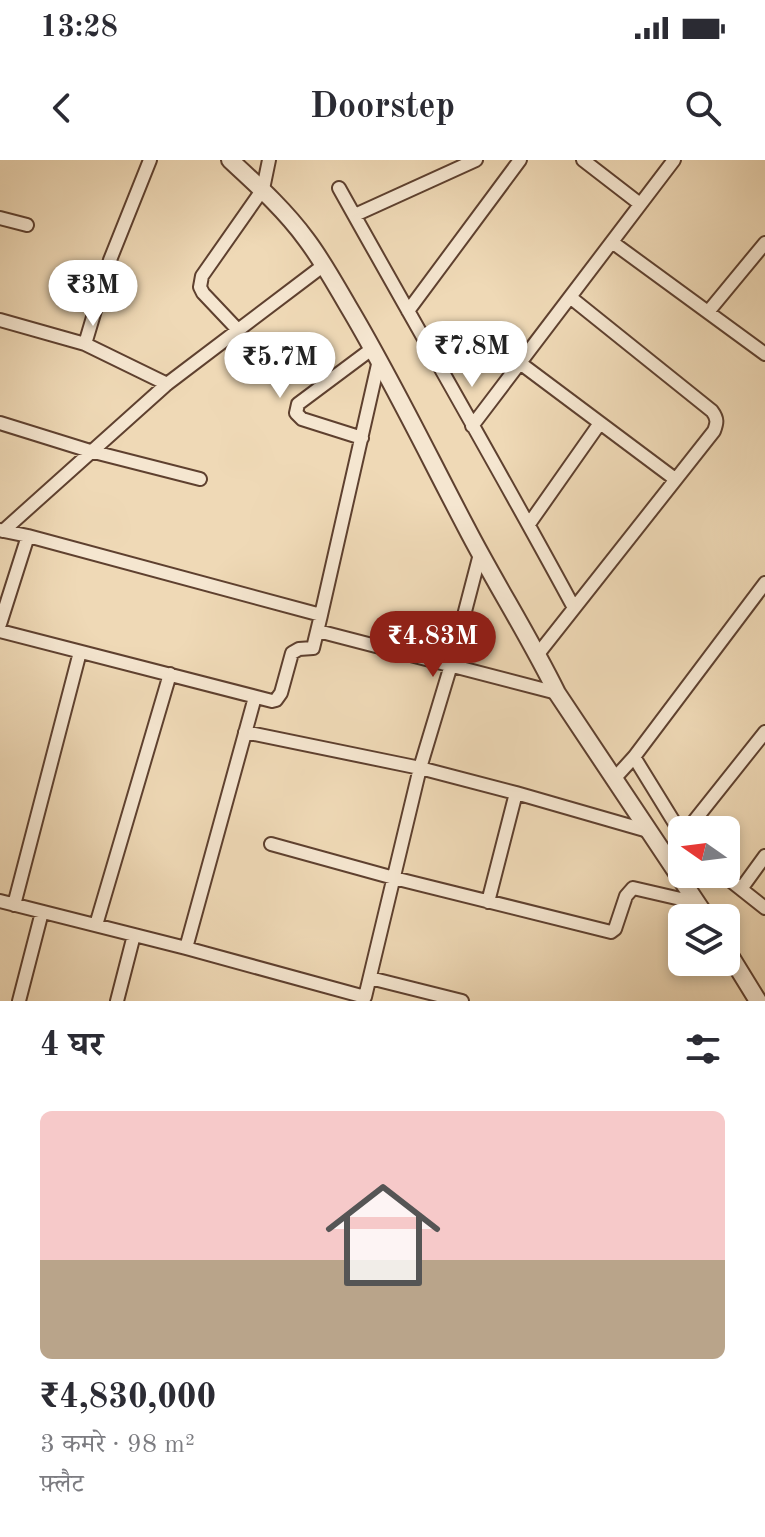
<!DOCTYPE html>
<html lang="hi">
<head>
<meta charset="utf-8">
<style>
	body { margin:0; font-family:"Old Standard TT","Noto Serif Devanagari",serif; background:#f2f2f3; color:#2b2b33; height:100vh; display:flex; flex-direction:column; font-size:30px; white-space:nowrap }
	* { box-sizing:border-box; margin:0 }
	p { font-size:26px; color:#7c7c81 }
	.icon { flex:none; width:44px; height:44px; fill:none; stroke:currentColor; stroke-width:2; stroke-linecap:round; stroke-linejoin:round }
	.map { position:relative; height:841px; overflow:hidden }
	.details { display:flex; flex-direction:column; background:#fff; flex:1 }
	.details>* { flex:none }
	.needle { width:52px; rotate:284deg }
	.buttons { position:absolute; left:668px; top:656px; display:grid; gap:16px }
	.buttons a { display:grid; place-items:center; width:72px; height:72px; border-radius:12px; background:#fff; box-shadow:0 4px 12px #0003; font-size:40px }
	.price { position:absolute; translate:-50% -68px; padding:0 18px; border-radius:28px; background:#fff; color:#222; font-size:26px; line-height:52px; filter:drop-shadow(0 2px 4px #0008) }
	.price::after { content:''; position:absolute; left:50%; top:48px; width:24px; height:18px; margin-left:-12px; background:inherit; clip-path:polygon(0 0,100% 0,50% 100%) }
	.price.selected { background:#8f2418; color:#fff }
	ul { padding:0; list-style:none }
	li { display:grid; align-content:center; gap:16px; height:424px; padding:0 40px }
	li+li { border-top:2px solid #e1e1e2 }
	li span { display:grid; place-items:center; height:248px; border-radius:12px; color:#555 }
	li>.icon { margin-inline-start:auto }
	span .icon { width:144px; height:144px; fill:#fffc; stroke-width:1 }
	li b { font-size:34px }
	h2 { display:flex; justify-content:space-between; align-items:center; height:96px; padding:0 40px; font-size:34px }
	.status { display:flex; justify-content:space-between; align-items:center; height:56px; padding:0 40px; background:#fff; direction:ltr }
	.status svg { height:22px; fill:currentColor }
	header { display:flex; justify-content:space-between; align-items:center; height:104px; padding:0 40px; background:#fff; font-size:36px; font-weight:800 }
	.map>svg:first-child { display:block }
</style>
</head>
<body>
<div class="status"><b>13:28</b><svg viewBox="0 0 49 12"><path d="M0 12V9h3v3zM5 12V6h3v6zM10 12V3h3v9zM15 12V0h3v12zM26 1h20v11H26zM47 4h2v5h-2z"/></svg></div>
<header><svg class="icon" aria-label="back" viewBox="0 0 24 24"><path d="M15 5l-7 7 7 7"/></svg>Doorstep<svg class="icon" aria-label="search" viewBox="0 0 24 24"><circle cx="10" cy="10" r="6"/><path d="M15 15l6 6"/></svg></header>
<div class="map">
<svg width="765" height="841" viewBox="0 0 765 841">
	<rect width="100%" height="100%" fill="#efd9b6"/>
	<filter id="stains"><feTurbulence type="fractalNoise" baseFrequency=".0025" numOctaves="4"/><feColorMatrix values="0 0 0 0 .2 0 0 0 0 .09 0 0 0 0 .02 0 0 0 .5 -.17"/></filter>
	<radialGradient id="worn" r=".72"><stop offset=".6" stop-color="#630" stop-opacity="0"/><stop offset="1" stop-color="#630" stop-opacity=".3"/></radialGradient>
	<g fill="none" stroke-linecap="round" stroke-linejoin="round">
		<defs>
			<path id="minor" d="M 583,0 L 640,44
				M 339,28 C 417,168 498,307 574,448
				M 355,55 L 476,0
				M 0,58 L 27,65
				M 612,82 L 765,194
				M 408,151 L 520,0
				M 708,152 L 765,83
				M 0,160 L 85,184 L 167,224
				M 238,170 L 203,133 L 200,127 L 202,116 L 263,29 L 269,0
				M 85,184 L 110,100 L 150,0
				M 520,203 L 675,319
				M 0,263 L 90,291 L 200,319
				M 472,266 L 674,0
				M 362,278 L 302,259 L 296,253 L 298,244 L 373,188
				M 529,364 L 600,263
				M 0,370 L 28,376 L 321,455 L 379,200
				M 3,371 L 167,224 L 324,105
				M 0,464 L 28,376
				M 0,471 L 272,541 L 276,540 L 281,533 L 292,493 L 299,489 L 313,488 L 321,455
				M 318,471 L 557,533
				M 538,494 L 714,271 C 717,263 718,259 712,251 L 570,137
				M 245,572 L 420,608 L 516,633 L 648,671
				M 634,597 L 682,675
				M 614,619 L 634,597 L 765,423
				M 687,670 L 765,572
				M 271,684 L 394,718 L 611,772 L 615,769 L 626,736 L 633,728 L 698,743
				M 765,696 L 741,729 L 765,748
				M 722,714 L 741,729
				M 0,741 L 186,788 L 365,837 L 420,608 L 451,505 L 480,394
				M 488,742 L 516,633
				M 14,745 L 80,492
				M 96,765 L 170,514
				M 186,788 L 255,537
				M 370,818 L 462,841
				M 19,841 L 42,752
				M 117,841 L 134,775"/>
			<path id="tertiary" d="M 230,0 C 257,25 284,49 306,79 C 322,100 335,124 348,146 C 391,218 427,293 466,367 C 495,423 529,476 557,533 L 707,758
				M 726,789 L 758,841"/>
		</defs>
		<use href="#minor" stroke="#5e402f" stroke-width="16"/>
		<use href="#tertiary" stroke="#5e402f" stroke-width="20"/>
		<use href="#minor" stroke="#f5e6d0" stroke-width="12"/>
		<use href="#tertiary" stroke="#f5e6d0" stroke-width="16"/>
	</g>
	<rect width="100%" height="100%" filter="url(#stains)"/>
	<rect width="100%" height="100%" fill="url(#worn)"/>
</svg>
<div class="buttons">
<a><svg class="needle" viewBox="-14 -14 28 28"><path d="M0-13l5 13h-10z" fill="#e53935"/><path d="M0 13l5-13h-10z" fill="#7c7c81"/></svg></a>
<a><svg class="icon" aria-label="layers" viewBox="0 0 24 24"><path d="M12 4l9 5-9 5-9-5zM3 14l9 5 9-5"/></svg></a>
</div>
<b class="price" style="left:93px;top:168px">₹3M</b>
<b class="price" style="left:472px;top:229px">₹7.8M</b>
<b class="price" style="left:280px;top:240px">₹5.7M</b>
<b class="price selected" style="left:433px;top:519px">₹4.83M</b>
</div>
<section class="details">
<h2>4 घर<svg class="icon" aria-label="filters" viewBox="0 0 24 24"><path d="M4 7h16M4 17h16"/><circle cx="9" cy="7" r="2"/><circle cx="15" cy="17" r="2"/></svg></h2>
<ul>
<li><span style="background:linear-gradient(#f6c9c9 60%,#b9a48a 0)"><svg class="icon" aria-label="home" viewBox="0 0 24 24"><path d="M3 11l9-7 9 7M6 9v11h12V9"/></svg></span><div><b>₹4,830,000</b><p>3 कमरे · 98 m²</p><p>फ़्लैट</p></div></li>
</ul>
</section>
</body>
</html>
